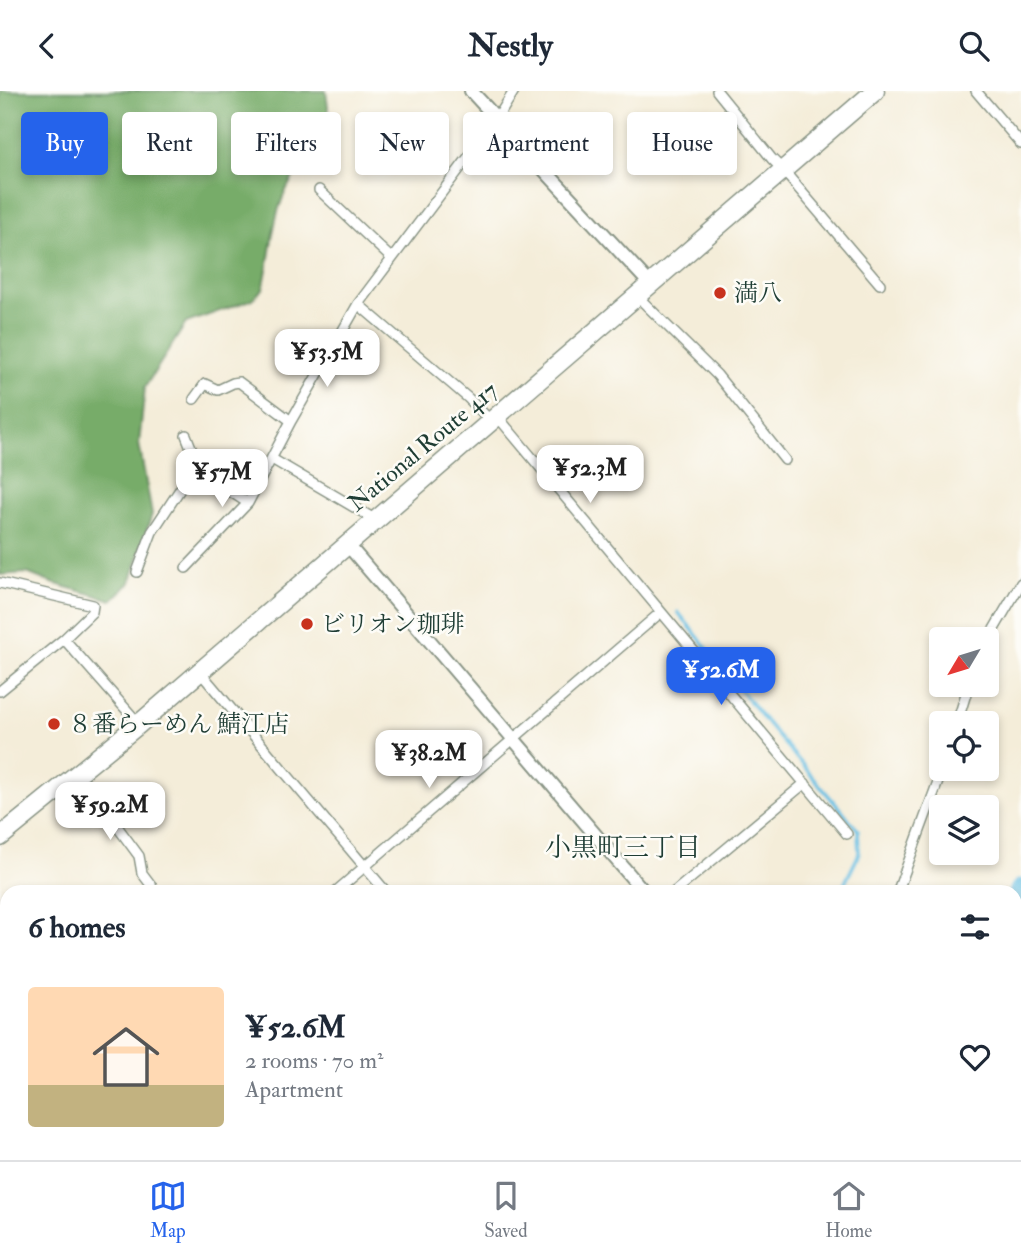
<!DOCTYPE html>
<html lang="en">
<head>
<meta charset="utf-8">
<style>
	body { margin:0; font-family:"IM FELL Double Pica","Noto Serif JP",serif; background:#f6f6f7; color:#1f2937; height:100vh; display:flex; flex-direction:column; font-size:26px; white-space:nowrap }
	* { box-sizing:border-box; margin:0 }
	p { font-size:23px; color:#747a83 }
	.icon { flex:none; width:38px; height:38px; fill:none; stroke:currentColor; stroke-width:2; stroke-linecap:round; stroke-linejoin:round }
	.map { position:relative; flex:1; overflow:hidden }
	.sheet { position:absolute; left:0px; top:794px; width:1022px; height:275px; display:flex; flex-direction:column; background:#fff; border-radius:21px 21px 0 0; box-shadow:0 4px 10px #0003 }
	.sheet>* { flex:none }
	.guide { position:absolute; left:21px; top:21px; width:980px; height:63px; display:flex; gap:14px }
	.needle { width:46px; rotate:232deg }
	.buttons { position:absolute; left:929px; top:536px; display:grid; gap:14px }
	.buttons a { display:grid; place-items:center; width:70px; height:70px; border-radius:7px; background:#fff; box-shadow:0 4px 10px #0003; font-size:35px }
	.price { position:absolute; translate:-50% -60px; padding:0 16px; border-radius:14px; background:#fff; color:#222; font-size:23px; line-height:46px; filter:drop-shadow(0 2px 4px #0008) }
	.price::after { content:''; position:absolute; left:50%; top:42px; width:21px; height:16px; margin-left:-10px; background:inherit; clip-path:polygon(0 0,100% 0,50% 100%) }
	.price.selected { background:#2563eb; color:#fff }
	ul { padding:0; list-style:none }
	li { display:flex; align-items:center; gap:21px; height:175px; padding:0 28px }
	li span { display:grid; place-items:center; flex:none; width:196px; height:140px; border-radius:7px; color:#555 }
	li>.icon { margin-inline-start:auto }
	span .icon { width:84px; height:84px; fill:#fffc; stroke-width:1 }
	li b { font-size:30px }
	h2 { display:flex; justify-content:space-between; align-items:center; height:84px; padding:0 28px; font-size:30px }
	.tag { padding:0 24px; border-radius:7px; background:#fff; box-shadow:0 4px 10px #0003; font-size:24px; line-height:63px }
	.tag.selected { background:#2563eb; color:#fff }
	header { display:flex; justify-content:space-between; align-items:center; height:91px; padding:0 28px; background:#fff; font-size:32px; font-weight:800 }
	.dock { display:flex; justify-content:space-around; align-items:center; height:98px; border-top:2px solid #e0e1e3; background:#fff; font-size:19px; color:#747a83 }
	.dock a { display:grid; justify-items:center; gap:4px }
	.dock .selected { color:#2563eb }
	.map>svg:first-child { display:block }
</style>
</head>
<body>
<header><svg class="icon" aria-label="back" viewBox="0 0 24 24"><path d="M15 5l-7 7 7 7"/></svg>Nestly<svg class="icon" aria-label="search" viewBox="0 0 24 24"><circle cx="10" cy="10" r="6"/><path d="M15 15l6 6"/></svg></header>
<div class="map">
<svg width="1021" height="1069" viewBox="0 0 1021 1069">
	<rect width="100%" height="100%" fill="#fdfcf7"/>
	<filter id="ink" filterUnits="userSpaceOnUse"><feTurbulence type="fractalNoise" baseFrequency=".0143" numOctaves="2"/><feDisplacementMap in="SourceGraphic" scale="14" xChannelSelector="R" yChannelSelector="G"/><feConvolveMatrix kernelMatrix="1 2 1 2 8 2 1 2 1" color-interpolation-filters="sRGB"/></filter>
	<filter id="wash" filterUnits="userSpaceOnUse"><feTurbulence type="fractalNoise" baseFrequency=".00686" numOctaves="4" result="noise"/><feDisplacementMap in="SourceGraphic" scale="28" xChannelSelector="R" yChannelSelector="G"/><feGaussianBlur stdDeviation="1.57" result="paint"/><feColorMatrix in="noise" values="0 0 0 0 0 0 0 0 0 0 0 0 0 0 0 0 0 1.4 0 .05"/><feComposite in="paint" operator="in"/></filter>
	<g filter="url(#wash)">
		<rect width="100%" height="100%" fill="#f4edd9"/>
		<path fill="#77ac69" stroke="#4b744e" stroke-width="2" d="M 0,0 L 326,0 L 331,39 L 310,80 L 300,77 C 271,112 273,157 263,198 L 251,209 L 186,232 L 145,296 L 139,353 L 152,423 L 130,492 L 112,509 L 52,492 L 27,482 L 0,484 Z"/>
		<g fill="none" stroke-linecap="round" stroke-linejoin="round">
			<path stroke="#66c0e4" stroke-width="3.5" d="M 678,521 L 771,637 L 858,739 L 859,763 L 840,802
				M 659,1069 L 666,1062"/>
			<path stroke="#66c0e4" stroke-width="21" d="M 1015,811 L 1021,798
				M 897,1069 L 900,1062"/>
		</g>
	</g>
	<g filter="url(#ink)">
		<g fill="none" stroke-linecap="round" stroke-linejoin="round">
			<defs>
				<path id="street" d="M 717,0 L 772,68 L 783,79 L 880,193
					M 976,0 L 1021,53
					M 319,99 L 391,167
					M 637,205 L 717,284 L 785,369
					M 358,213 L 468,307 L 492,331
					M 194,308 L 205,293 L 218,299 L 233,292 L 239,291 L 291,330
					M 498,326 L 847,743
					M 186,344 L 196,369 L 194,377
					M 272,368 L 376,429
					M 186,477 L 248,412 L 291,330 L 358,213 L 497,28 L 514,0
					M 137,481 L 152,441 L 194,377 L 248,412
					M 0,492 L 93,514 L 92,521 L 64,548
					M 987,550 L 1021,492
					M 200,581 L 387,802
					M 0,600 L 64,548 L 139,633
					M 957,632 L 969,593
					M 71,691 L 108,723 L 139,765 L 142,782 L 157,802
					M 334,802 L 660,522
					M 673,802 L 805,692
					M 897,802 L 943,677
					M 0,827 L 7,836
					M 190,1062 L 195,1069
					M 608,1062 L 613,1069
					M 3,1069 L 12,1062
					M 361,1069 L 369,1062"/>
				<path id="secondary" d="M 471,0 L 651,194
					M 347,453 L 645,802
					M 851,1062 L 856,1069"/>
				<path id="highway" d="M 0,746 L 139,633 L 875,0"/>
			</defs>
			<use href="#street" stroke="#8a9586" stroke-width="12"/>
			<use href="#secondary" stroke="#8a9586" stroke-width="16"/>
			<use href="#highway" stroke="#8a9586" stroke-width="21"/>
			<use href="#street" stroke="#fff" stroke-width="9"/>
			<use href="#secondary" stroke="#fff" stroke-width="12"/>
			<use href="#highway" stroke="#fff" stroke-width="18"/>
		</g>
	</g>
	<g fill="#c8321e" stroke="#fdfcf7" stroke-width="2.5">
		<circle cx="720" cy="202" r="7"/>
		<circle cx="307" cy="533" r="7"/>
		<circle cx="54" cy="633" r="7"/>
	</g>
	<g text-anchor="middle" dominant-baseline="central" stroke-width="5" stroke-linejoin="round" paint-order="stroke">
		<g font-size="24" fill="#1f3d34" stroke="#fdfcf7" text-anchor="start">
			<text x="734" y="202">満八</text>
			<text x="321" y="533">ビリオン珈琲</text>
			<text x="68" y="633">８番らーめん 鯖江店</text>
		</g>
		<g font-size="24" fill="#1f3d34" stroke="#fdfcf7">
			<text transform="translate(423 356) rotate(-40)">National Route 417</text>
		</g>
		<g font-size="26" fill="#1f3d34" stroke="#fdfcf7">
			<text x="623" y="757">小黒町三丁目</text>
		</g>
	</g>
</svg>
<div class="buttons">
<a><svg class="needle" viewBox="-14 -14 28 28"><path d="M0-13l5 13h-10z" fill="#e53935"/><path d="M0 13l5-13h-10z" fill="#747a83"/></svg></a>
<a><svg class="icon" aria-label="locate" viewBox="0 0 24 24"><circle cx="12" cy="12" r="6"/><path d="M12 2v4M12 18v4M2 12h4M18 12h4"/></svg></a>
<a><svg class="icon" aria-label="layers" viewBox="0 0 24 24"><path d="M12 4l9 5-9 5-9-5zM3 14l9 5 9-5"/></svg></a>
</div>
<b class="price" style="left:327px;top:298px">¥53.5M</b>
<b class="price" style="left:590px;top:414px">¥52.3M</b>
<b class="price" style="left:222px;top:418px">¥57M</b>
<b class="price selected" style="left:721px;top:616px">¥52.6M</b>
<b class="price" style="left:429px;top:699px">¥38.2M</b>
<b class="price" style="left:110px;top:751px">¥59.2M</b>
<div class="guide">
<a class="tag selected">Buy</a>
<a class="tag">Rent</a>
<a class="tag">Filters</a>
<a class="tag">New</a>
<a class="tag">Apartment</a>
<a class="tag">House</a>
</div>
<section class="sheet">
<h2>6 homes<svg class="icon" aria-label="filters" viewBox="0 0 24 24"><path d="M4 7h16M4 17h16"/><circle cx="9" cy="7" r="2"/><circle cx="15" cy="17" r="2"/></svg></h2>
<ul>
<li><span style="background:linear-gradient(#ffd9b3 70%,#c2b280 0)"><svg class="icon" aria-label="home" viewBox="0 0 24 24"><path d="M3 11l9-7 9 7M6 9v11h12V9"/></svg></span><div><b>¥52.6M</b><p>2 rooms · 70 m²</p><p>Apartment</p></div><svg class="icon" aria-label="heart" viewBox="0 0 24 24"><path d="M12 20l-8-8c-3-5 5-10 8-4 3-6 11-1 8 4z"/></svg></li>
</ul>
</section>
</div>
<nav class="dock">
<a class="selected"><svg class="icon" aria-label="map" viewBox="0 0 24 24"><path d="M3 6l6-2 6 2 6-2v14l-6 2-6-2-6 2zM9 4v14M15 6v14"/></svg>Map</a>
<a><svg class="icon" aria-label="saved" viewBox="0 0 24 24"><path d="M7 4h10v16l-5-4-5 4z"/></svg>Saved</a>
<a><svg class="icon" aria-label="home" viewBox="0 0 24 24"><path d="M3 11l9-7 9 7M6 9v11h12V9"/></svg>Home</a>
</nav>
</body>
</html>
